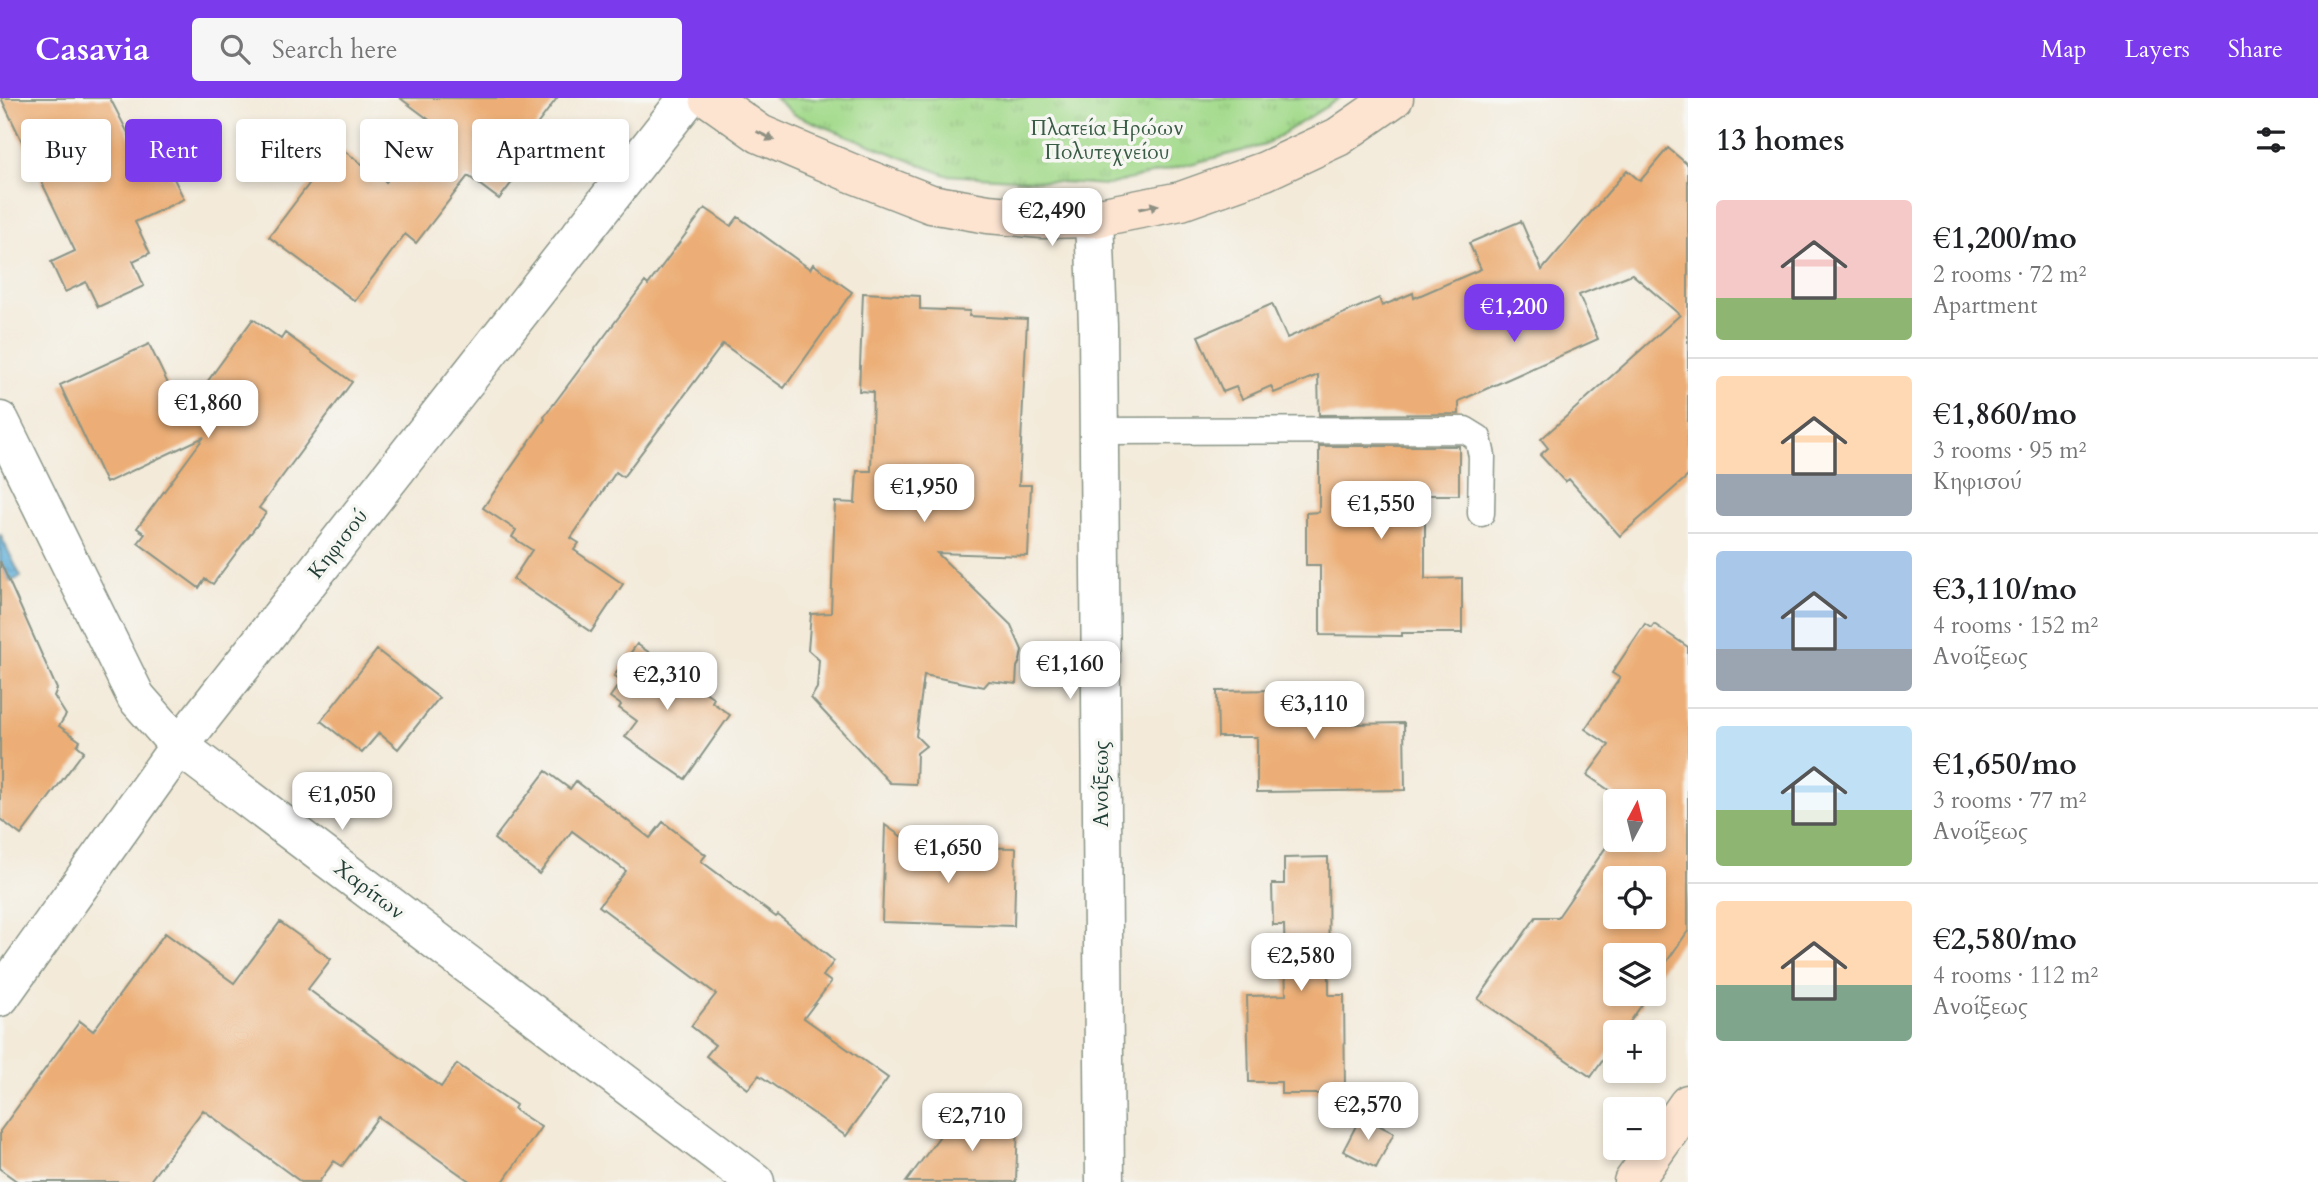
<!DOCTYPE html>
<html lang="en">
<head>
<meta charset="utf-8">
<style>
	body { margin:0; font-family:Cardo,serif; background:#f6f6f6; color:#202124; height:100vh; display:flex; flex-direction:column; font-size:26px; white-space:nowrap }
	* { box-sizing:border-box; margin:0 }
	p { font-size:23px; color:#757577 }
	.icon { flex:none; width:38px; height:38px; fill:none; stroke:currentColor; stroke-width:2; stroke-linecap:round; stroke-linejoin:round }
	.map { position:relative; flex:1; overflow:hidden }
	.panel { display:flex; flex-direction:column; background:#fff; width:630px }
	.panel>* { flex:none }
	.hud { position:absolute; left:21px; top:21px; width:665px; height:63px; display:flex; gap:14px }
	.needle { width:46px; rotate:7deg }
	.buttons { position:absolute; left:1603px; top:691px; display:grid; gap:14px }
	.buttons a { display:grid; place-items:center; width:63px; height:63px; border-radius:7px; background:#fff; box-shadow:0 4px 10px #0003; font-size:35px }
	.price { position:absolute; translate:-50% -60px; padding:0 16px; border-radius:14px; background:#fff; color:#222; font-size:23px; line-height:46px; filter:drop-shadow(0 2px 4px #0008) }
	.price::after { content:''; position:absolute; left:50%; top:42px; width:21px; height:16px; margin-left:-10px; background:inherit; clip-path:polygon(0 0,100% 0,50% 100%) }
	.price.active { background:#7c3aed; color:#fff }
	ul { padding:0; list-style:none }
	li { display:flex; align-items:center; gap:21px; height:175px; padding:0 28px }
	li+li { border-top:2px solid #e0e0e0 }
	li span { display:grid; place-items:center; flex:none; width:196px; height:140px; border-radius:7px; color:#555 }
	li>.icon { margin-inline-start:auto }
	span .icon { width:84px; height:84px; fill:#fffc; stroke-width:1 }
	li b { font-size:30px }
	h2 { display:flex; justify-content:space-between; align-items:center; height:84px; padding:0 28px; font-size:30px }
	.tag { padding:0 24px; border-radius:7px; background:#fff; box-shadow:0 4px 10px #0003; font-size:24px; line-height:63px }
	.tag.active { background:#7c3aed; color:#fff }
	header { display:flex; align-items:center; gap:42px; box-sizing:border-box; height:98px; padding:0 35px; background:#7c3aed; color:#fff }
	header strong { font-size:33px }
	nav { display:flex; gap:38px; margin-inline-start:auto; font-size:24px }
	.search { width:490px; height:63px; background:#f6f6f6; display:flex; align-items:center; gap:18px; box-sizing:border-box; padding:0 24px; border-radius:7px; color:#757577; font-size:26px }
	main { display:flex; flex:1; min-height:0 }
	.map>svg:first-child { display:block }
</style>
</head>
<body>
<header>
<strong>Casavia</strong>
<div class="search"><svg class="icon" aria-label="search" viewBox="0 0 24 24"><circle cx="10" cy="10" r="6"/><path d="M15 15l6 6"/></svg>Search here</div>
<nav><a>Map</a><a>Layers</a><a>Share</a></nav>
</header>
<main>
<div class="map">
<svg width="1688" height="1084" viewBox="0 0 1688 1084">
	<defs>
		<pattern id="park-tufts" width="24" height="20" patternUnits="userSpaceOnUse" patternTransform="scale(1.75)"><rect width="24" height="20" fill="#a3da8b"/><path d="M3 7l-1-3M5 7V3M7 7l1-3M15 17l-1-3M17 17v-4M19 17l1-3" fill="none" stroke="#8cbc79"/></pattern>
		<pattern id="water-ripples" width="26" height="14" patternUnits="userSpaceOnUse" patternTransform="scale(1.75)"><rect width="26" height="14" fill="#5eadd8"/><path d="M2 4q2-2 4 0t4 0M15 11q2-2 4 0t4 0" fill="none" stroke="#4d8eb0"/></pattern>
	</defs>
	<rect width="100%" height="100%" fill="#f6f6f2"/>
	<filter id="ink" filterUnits="userSpaceOnUse"><feTurbulence type="fractalNoise" baseFrequency=".0143" numOctaves="2"/><feDisplacementMap in="SourceGraphic" scale="14" xChannelSelector="R" yChannelSelector="G"/><feConvolveMatrix kernelMatrix="1 2 1 2 8 2 1 2 1" color-interpolation-filters="sRGB"/></filter>
	<filter id="wash" filterUnits="userSpaceOnUse"><feTurbulence type="fractalNoise" baseFrequency=".00686" numOctaves="4" result="noise"/><feDisplacementMap in="SourceGraphic" scale="28" xChannelSelector="R" yChannelSelector="G"/><feGaussianBlur stdDeviation="1.57" result="paint"/><feColorMatrix in="noise" values="0 0 0 0 0 0 0 0 0 0 0 0 0 0 0 0 0 1.4 0 .05"/><feComposite in="paint" operator="in"/></filter>
	<g filter="url(#wash)">
		<rect width="100%" height="100%" fill="#f3ead9"/>
		<path fill="url(#park-tufts)" stroke="#618c60" stroke-width="2" d="M 775,0 L 1340,0 L 1265,47 L 1108,87 L 946,77 L 795,17 Z"/>
		<path fill="url(#water-ripples)" stroke="#3e7586" stroke-width="2" d="M 0,436 L 21,479 L 9,484 L 0,466 Z"/>
		<g id="blocks">
			<path fill="#ecae76" fill-rule="evenodd" d="M 1,0 L 110,0 L 132,43 L 151,34 L 184,101 L 135,124 L 150,155 L 133,163 L 144,188 L 98,209 L 86,184 L 65,194 L 51,164 L 75,153 Z
				M 400,0 L 557,0 L 515,56 L 519,60 L 517,64 L 524,69 L 499,101 L 468,78 L 416,145 L 405,136 L 355,203 L 269,139 L 318,74 L 312,69 L 331,43 L 386,84 L 432,24 Z
				M 1668,50 L 1688,67 L 1688,378 L 1620,438 L 1569,381 L 1565,384 L 1540,357 L 1548,350 L 1541,341 L 1680,217 L 1632,176 L 1579,197 L 1598,241 L 1459,303 L 1459,316 L 1319,317 L 1318,277 L 1274,295 L 1271,288 L 1242,301 L 1236,289 L 1223,294 L 1198,238 L 1272,206 L 1287,240 L 1379,200 L 1382,208 L 1413,195 L 1414,200 L 1481,171 L 1469,145 L 1521,123 L 1542,172 L 1627,72 L 1640,83 Z
				M 705,110 L 731,128 L 738,119 L 810,171 L 813,166 L 852,194 L 784,290 L 723,246 L 623,379 L 616,374 L 571,440 L 579,445 L 574,452 L 623,486 L 591,534 L 513,481 L 532,452 L 512,439 L 516,432 L 483,410 L 545,321 L 544,319 L 645,184 L 648,187 Z
				M 863,195 L 920,198 L 920,211 L 970,213 L 969,218 L 1027,221 L 1019,387 L 1031,387 L 1028,458 L 937,455 L 1011,527 L 1022,552 L 1020,563 L 1017,569 L 1016,586 L 989,583 L 984,589 L 924,577 L 916,638 L 926,648 L 917,655 L 916,686 L 890,685 L 811,600 L 817,590 L 819,562 L 808,552 L 811,516 L 831,515 L 835,404 L 855,405 L 857,373 L 871,373 L 873,294 L 859,293 Z
				M 253,221 L 281,241 L 285,235 L 352,284 L 259,410 L 266,415 L 213,486 L 205,481 L 199,490 L 138,445 L 145,436 L 137,430 L 204,339 L 106,385 L 60,287 L 149,246 L 183,317 Z
				M 1319,348 L 1459,348 L 1459,397 L 1425,397 L 1425,481 L 1462,480 L 1462,535 L 1402,535 L 1402,538 L 1320,537 L 1320,467 L 1306,467 L 1306,415 L 1319,414 Z
				M 0,463 L 57,591 L 54,598 L 66,617 L 59,628 L 80,643 L 77,647 L 84,653 L 21,737 L 0,721 Z
				M 1645,526 L 1651,530 L 1654,526 L 1688,549 L 1688,833 L 1654,882 L 1654,858 L 1615,858 L 1615,896 L 1644,896 L 1639,902 L 1643,905 L 1623,934 L 1615,934 L 1615,945 L 1591,979 L 1478,901 L 1536,819 L 1558,819 L 1615,736 L 1615,742 L 1654,742 L 1654,704 L 1626,704 L 1587,677 L 1609,647 L 1585,631 L 1620,580 L 1612,575 ZM 1615,780 L 1654,780 L 1654,819 L 1615,819 Z
				M 637,546 L 714,600 L 712,604 L 730,617 L 685,681 L 625,639 L 637,623 L 619,610 L 621,607 L 610,599 L 622,582 L 614,578 Z
				M 377,552 L 439,600 L 398,651 L 379,635 L 362,655 L 321,623 Z
				M 1352,591 L 1352,626 L 1404,625 L 1405,692 L 1257,694 L 1257,639 L 1218,639 L 1217,593 Z
				M 546,673 L 570,691 L 576,683 L 650,740 L 663,724 L 706,757 L 701,763 L 776,819 L 778,817 L 834,863 L 823,878 L 831,884 L 804,920 L 888,980 L 846,1038 L 759,977 L 748,991 L 706,958 L 715,947 L 691,928 L 716,896 L 599,808 L 626,773 L 572,733 L 539,776 L 494,741 Z
				M 885,727 L 939,765 L 953,749 L 1016,750 L 1014,828 L 882,824 Z
				M 1328,759 L 1329,897 L 1344,897 L 1345,996 L 1281,996 L 1281,984 L 1249,984 L 1247,898 L 1286,897 L 1284,827 L 1273,827 L 1272,786 L 1284,786 L 1284,760 Z
				M 280,824 L 331,861 L 308,891 L 441,989 L 457,966 L 516,1007 L 514,1011 L 541,1029 L 503,1084 L 471,1084 L 378,1019 L 342,1068 L 334,1063 L 319,1084 L 301,1084 L 203,1012 L 149,1084 L 18,1084 L 0,1071 L 0,1033 L 80,923 L 93,933 L 165,835 L 234,885 Z
				M 1361,1018 L 1394,1035 L 1376,1070 L 1343,1053 Z
				M 942,1021 L 1018,1022 L 1016,1084 L 906,1084 L 942,1035 Z"/>
		</g>
	</g>
	<g filter="url(#ink)">
		<use href="#blocks" fill-opacity="0" stroke="#899486" stroke-width="2"/>
		<g fill="none" stroke-linecap="round" stroke-linejoin="round">
			<defs>
				<path id="lane" d="M 1098,333 L 1465,332 L 1478,340 L 1482,358 L 1481,415"/>
				<path id="street" d="M 1094,120 L 1098,228 L 1105,1084
					M 0,323 L 136,599 L 179,648 L 755,1084
					M 0,899 L 179,648 L 688,0"/>
				<path id="secondary" d="M 709,0 L 760,36 L 849,74 L 931,106 L 988,116 L 1042,121 L 1094,120 L 1181,103 L 1265,73 L 1338,39 L 1394,0
					M 1633,1084 L 1688,1006"/>
			</defs>
			<use href="#lane" stroke="#899486" stroke-width="29"/>
			<use href="#street" stroke="#899486" stroke-width="41"/>
			<use href="#secondary" stroke="#899486" stroke-width="41"/>
			<use href="#lane" stroke="#fff" stroke-width="26"/>
			<use href="#street" stroke="#fff" stroke-width="38"/>
			<use href="#secondary" stroke="#fde4d1" stroke-width="38"/>
		</g>
		<defs><path id="oneway-solid" d="M-6-.8H1V-3.2L6.5 0L1 3.2V.8H-6Z" transform="scale(1.75)"/></defs>
		<g fill="#8e9082">
			<use href="#oneway-solid" transform="translate(766 38) rotate(26)"/>
			<use href="#oneway-solid" transform="translate(1149 109) rotate(-11)"/>
		</g>
	</g>
	<g text-anchor="middle" dominant-baseline="central" stroke-width="7" stroke-linejoin="round" paint-order="stroke">
		<g font-size="21" fill="#395c45" stroke="#f6f6f2">
			<text x="1107" y="30">Πλατεία Ηρώων<tspan x="1107" dy="24">Πολυτεχνείου</tspan></text>
		</g>
		<g font-size="21" fill="#1f3d34" stroke="#f6f6f2">
			<text transform="translate(338 446) rotate(-52)">Κηφισού</text>
			<text transform="translate(1101 686) rotate(-90)">Ανοίξεως</text>
			<text transform="translate(369 792) rotate(37)">Χαρίτων</text>
		</g>
	</g>
</svg>
<div class="buttons">
<a><svg class="needle" viewBox="-14 -14 28 28"><path d="M0-13l5 13h-10z" fill="#e53935"/><path d="M0 13l5-13h-10z" fill="#757577"/></svg></a>
<a><svg class="icon" aria-label="locate" viewBox="0 0 24 24"><circle cx="12" cy="12" r="6"/><path d="M12 2v4M12 18v4M2 12h4M18 12h4"/></svg></a>
<a><svg class="icon" aria-label="layers" viewBox="0 0 24 24"><path d="M12 4l9 5-9 5-9-5zM3 14l9 5 9-5"/></svg></a>
<a>+</a>
<a>−</a>
</div>
<b class="price" style="left:1052px;top:150px">€2,490</b>
<b class="price active" style="left:1514px;top:246px">€1,200</b>
<b class="price" style="left:208px;top:342px">€1,860</b>
<b class="price" style="left:924px;top:426px">€1,950</b>
<b class="price" style="left:1381px;top:443px">€1,550</b>
<b class="price" style="left:1070px;top:603px">€1,160</b>
<b class="price" style="left:667px;top:614px">€2,310</b>
<b class="price" style="left:1314px;top:643px">€3,110</b>
<b class="price" style="left:342px;top:734px">€1,050</b>
<b class="price" style="left:948px;top:787px">€1,650</b>
<b class="price" style="left:1301px;top:895px">€2,580</b>
<b class="price" style="left:1368px;top:1044px">€2,570</b>
<b class="price" style="left:972px;top:1055px">€2,710</b>
<div class="hud">
<a class="tag">Buy</a>
<a class="tag active">Rent</a>
<a class="tag">Filters</a>
<a class="tag">New</a>
<a class="tag">Apartment</a>
</div>
</div>
<section class="panel">
<h2>13 homes<svg class="icon" aria-label="filters" viewBox="0 0 24 24"><path d="M4 7h16M4 17h16"/><circle cx="9" cy="7" r="2"/><circle cx="15" cy="17" r="2"/></svg></h2>
<ul>
<li><span style="background:linear-gradient(#f6c9c9 70%,#8fb573 0)"><svg class="icon" aria-label="home" viewBox="0 0 24 24"><path d="M3 11l9-7 9 7M6 9v11h12V9"/></svg></span><div><b>€1,200/mo</b><p>2 rooms · 72 m²</p><p>Apartment</p></div></li>
<li><span style="background:linear-gradient(#ffd9b3 70%,#9aa5b1 0)"><svg class="icon" aria-label="home" viewBox="0 0 24 24"><path d="M3 11l9-7 9 7M6 9v11h12V9"/></svg></span><div><b>€1,860/mo</b><p>3 rooms · 95 m²</p><p>Κηφισού</p></div></li>
<li><span style="background:linear-gradient(#a9c7e8 70%,#9aa5b1 0)"><svg class="icon" aria-label="home" viewBox="0 0 24 24"><path d="M3 11l9-7 9 7M6 9v11h12V9"/></svg></span><div><b>€3,110/mo</b><p>4 rooms · 152 m²</p><p>Ανοίξεως</p></div></li>
<li><span style="background:linear-gradient(#bfe0f5 60%,#8fb573 0)"><svg class="icon" aria-label="home" viewBox="0 0 24 24"><path d="M3 11l9-7 9 7M6 9v11h12V9"/></svg></span><div><b>€1,650/mo</b><p>3 rooms · 77 m²</p><p>Ανοίξεως</p></div></li>
<li><span style="background:linear-gradient(#ffd9b3 60%,#7fa58c 0)"><svg class="icon" aria-label="home" viewBox="0 0 24 24"><path d="M3 11l9-7 9 7M6 9v11h12V9"/></svg></span><div><b>€2,580/mo</b><p>4 rooms · 112 m²</p><p>Ανοίξεως</p></div></li>
</ul>
</section>
</main>
</body>
</html>
